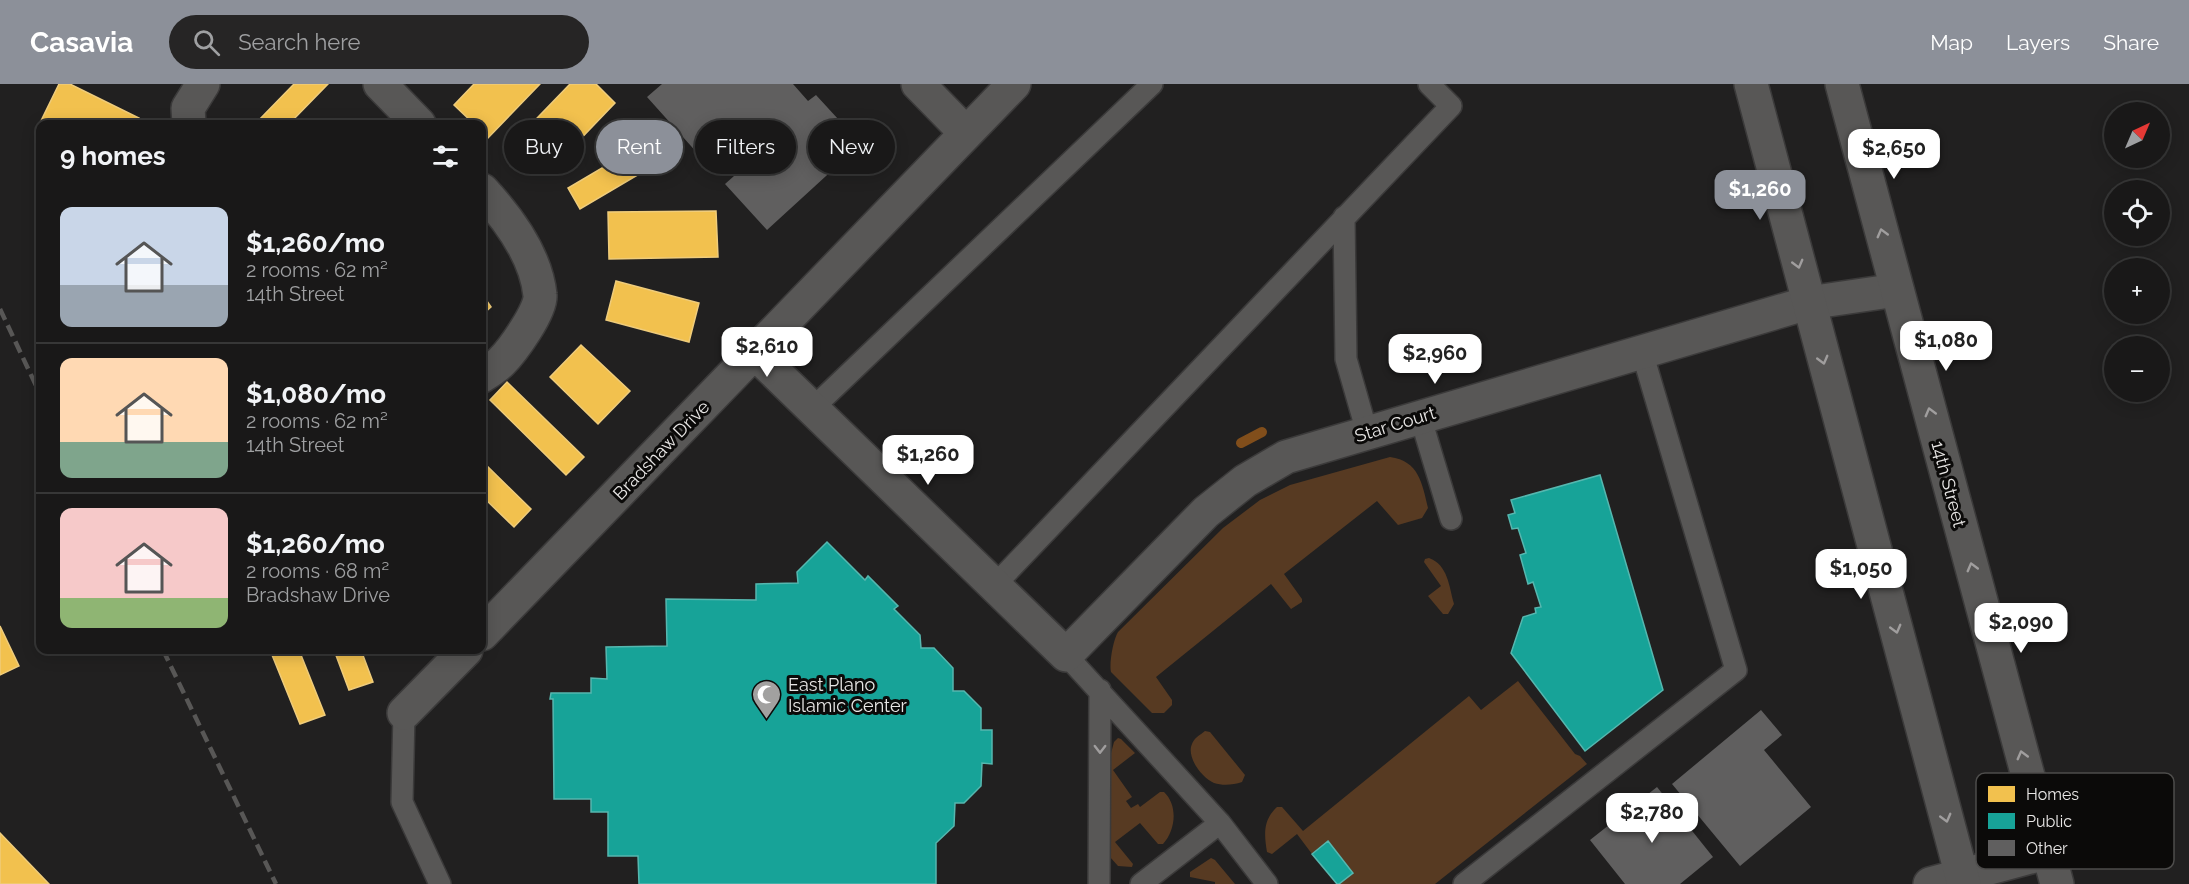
<!DOCTYPE html>
<html lang="en">
<head>
<meta charset="utf-8">
<style>
	body { margin:0; font-family:Raleway,sans-serif; background:#262525; color:#f1f3f6; height:100vh; display:flex; flex-direction:column; font-size:22px; white-space:nowrap }
	* { box-sizing:border-box; margin:0 }
	p { font-size:20px; color:#9fa0a2 }
	.icon { flex:none; width:33px; height:33px; fill:none; stroke:currentColor; stroke-width:2; stroke-linecap:round; stroke-linejoin:round }
	.map { position:relative; flex:1; overflow:hidden }
	.sheet { position:absolute; left:36px; top:36px; width:450px; height:534px; display:flex; flex-direction:column; background:#191818; border-radius:12px; box-shadow:0 3px 15px #0003,0 0 0 2px #373737 }
	.sheet>* { flex:none }
	.banner { position:absolute; left:504px; top:36px; width:570px; height:54px; display:flex; gap:12px }
	.needle { width:39px; rotate:44deg }
	.buttons { position:absolute; left:2104px; top:18px; display:grid; gap:12px }
	.buttons a { display:grid; place-items:center; width:66px; height:66px; border-radius:50%; background:#191818; box-shadow:0 3px 15px #0003,0 0 0 2px #373737; font-size:30px }
	.price { position:absolute; translate:-50% -51px; padding:0 14px; border-radius:12px; background:#fff; color:#222; font-size:20px; line-height:39px; filter:drop-shadow(0 2px 3px #0008) }
	.price::after { content:''; position:absolute; left:50%; top:36px; width:18px; height:14px; margin-left:-9px; background:inherit; clip-path:polygon(0 0,100% 0,50% 100%) }
	.price.active { background:#8c9099; color:#fff }
	ul { padding:0; list-style:none }
	li { display:flex; align-items:center; gap:18px; height:150px; padding:0 24px }
	li+li { border-top:2px solid #373737 }
	li span { display:grid; place-items:center; flex:none; width:168px; height:120px; border-radius:12px; color:#555 }
	li>.icon { margin-inline-start:auto }
	span .icon { width:72px; height:72px; fill:#fffc; stroke-width:1 }
	li b { font-size:26px }
	h2 { display:flex; justify-content:space-between; align-items:center; height:72px; padding:0 24px; font-size:26px }
	.tag { padding:0 21px; border-radius:27px; background:#191818; box-shadow:0 3px 15px #0003,0 0 0 2px #373737; font-size:21px; line-height:54px }
	.tag.active { background:#8c9099; color:#fff }
	header { display:flex; align-items:center; gap:36px; box-sizing:border-box; height:84px; padding:0 30px; background:#8c9099; color:#fff }
	header strong { font-size:28px }
	nav { display:flex; gap:33px; margin-inline-start:auto; font-size:21px }
	.search { width:420px; height:54px; background:#262525; display:flex; align-items:center; gap:15px; box-sizing:border-box; padding:0 21px; border-radius:33px; color:#9fa0a2; font-size:22px }
	.map>svg:first-child { display:block }
</style>
</head>
<body>
<header>
<strong>Casavia</strong>
<div class="search"><svg class="icon" aria-label="search" viewBox="0 0 24 24"><circle cx="10" cy="10" r="6"/><path d="M15 15l6 6"/></svg>Search here</div>
<nav><a>Map</a><a>Layers</a><a>Share</a></nav>
</header>
<div class="map">
<svg width="2189" height="800" viewBox="0 0 2189 800">
	<rect width="100%" height="100%" fill="#212020"/>
	<path fill="#573a22" d="M 1390,373 C 1419,377 1422,399 1428,424 L 1422,434 L 1398,441 L 1377,417 L 1284,490 L 1302,515 L 1302,518 L 1291,525 L 1271,500 L 1156,593 L 1172,616 L 1172,621 L 1164,629 L 1152,629 L 1111,588 C 1109,580 1113,556 1118,548 L 1223,444 L 1260,416 L 1290,401 Z
		M 1429,474 C 1448,481 1449,502 1454,520 L 1448,530 L 1443,530 L 1428,512 L 1441,502 L 1424,478 L 1425,475 Z
		M 1518,597 L 1575,670 L 1580,672 L 1587,680 L 1435,800 L 1339,800 L 1353,789 L 1328,758 L 1312,770 L 1297,750 L 1272,770 L 1267,768 C 1264,750 1263,736 1277,723 L 1282,723 L 1303,747 L 1469,612 L 1481,626 Z
		M 1205,647 L 1210,648 L 1245,691 L 1242,698 C 1233,701 1223,702 1214,699 C 1202,694 1186,673 1192,660 C 1194,654 1200,651 1205,647 Z
		M 1118,654 L 1121,655 L 1135,669 L 1113,686 L 1132,713 L 1126,717 L 1131,724 L 1138,720 L 1140,723 L 1160,708 L 1164,708 C 1178,721 1176,746 1163,760 L 1158,760 L 1140,739 L 1115,758 L 1133,780 L 1132,783 L 1118,782 L 1110,773 L 1110,673 L 1114,658 Z
		M 1211,774 L 1215,776 L 1235,800 L 1215,800 L 1215,798 L 1190,793 L 1190,788 Z"/>
	<path fill="#f2c14e" stroke="#efcc7b" stroke-width="1.5" d="M 59,0 L 70,0 L 139,34 L 135,40 L 40,40 L 40,47 L 37,45 Z
		M 294,0 L 328,0 L 289,40 L 255,40 Z
		M 474,0 L 540,0 L 488,54 L 482,48 L 482,40 L 474,40 L 454,21 Z
		M 570,0 L 596,0 L 615,19 L 546,91 L 513,59 Z
		M 646,58 L 658,79 L 580,125 L 568,104 Z
		M 716,127 L 718,173 L 609,175 L 608,128 Z
		M 616,197 L 699,219 L 689,258 L 606,236 Z
		M 482,210 L 491,223 L 482,231 Z
		M 581,261 L 630,307 L 598,340 L 550,293 Z
		M 507,298 L 584,373 L 566,391 L 490,316 Z
		M 482,377 L 531,425 L 514,443 L 482,412 Z
		M 0,542 L 19,582 L 0,591 Z
		M 270,566 L 299,566 L 325,631 L 300,640 Z
		M 334,566 L 361,566 L 373,598 L 349,606 Z
		M 0,749 L 49,800 L 0,800 Z"/>
	<path fill="#17a398" stroke="#56b7af" stroke-width="1.5" d="M 1600,391 L 1663,606 L 1585,667 L 1511,569 L 1523,533 L 1536,529 L 1535,524 L 1541,523 L 1533,498 L 1528,500 L 1520,471 L 1526,469 L 1518,444 L 1512,445 L 1508,431 L 1515,429 L 1511,416 Z
		M 827,458 L 865,496 L 868,492 L 898,522 L 894,525 L 920,551 L 921,564 L 934,564 L 953,584 L 953,607 L 964,607 L 981,624 L 981,646 L 992,646 L 992,680 L 982,679 L 981,702 L 964,719 L 955,719 L 954,742 L 936,759 L 936,800 L 639,800 L 638,772 L 608,772 L 608,728 L 591,728 L 591,715 L 554,715 L 553,615 L 550,615 L 551,609 L 591,609 L 591,594 L 607,595 L 606,563 L 667,562 L 666,515 L 756,516 L 756,500 L 798,499 L 797,488 Z
		M 1328,757 L 1353,789 L 1339,800 L 1337,800 L 1312,770 Z"/>
	<g fill="none" stroke-linecap="round" stroke-linejoin="round">
		<path stroke="#814e1b" stroke-width="10" d="M 1241,359 L 1262,348"/>
	</g>
	<path fill="#605f5f" d="M 662,0 L 793,0 L 808,17 L 816,11 L 861,60 L 767,146 L 725,100 L 761,68 L 743,49 L 708,81 L 647,13 Z
		M 1761,626 L 1782,651 L 1764,666 L 1811,723 L 1740,782 L 1672,700 Z
		M 1657,703 L 1713,773 L 1680,800 L 1625,800 L 1590,756 Z"/>
	<g fill="none" stroke-linecap="round" stroke-linejoin="round">
		<defs>
			<path id="service" d="M 1344,133 L 1346,275 L 1367,348
				M 813,324 L 1152,0
				M 1420,332 L 1451,435
				M 994,502 L 1451,22 L 1429,0
				M 1066,571 L 1220,739 L 1267,800
				M 404,629 L 402,718 L 440,800
				M 1099,800 L 1100,606
				M 1141,800 L 1220,739
				M 1464,800 L 1736,586 L 1642,268"/>
			<path id="minor" d="M 380,0 L 419,40
				M 918,0 L 966,49
				M 189,40 L 188,24 L 203,0
				M 482,106 C 508,134 536,171 540,211 C 542,226 512,267 501,278 C 495,284 488,288 482,292
				M 755,269 L 1066,571 L 1206,428 L 1245,397 L 1286,373 L 1808,219 L 1897,206
				M 482,550 L 1014,0
				M 404,629 L 466,566
				M 1930,800 L 2049,768"/>
			<path id="secondary" d="M 1751,0 L 1964,800
				M 1842,0 L 2057,800"/>
		</defs>
		<use href="#service" stroke="#3b3a3a" stroke-width="24"/>
		<use href="#minor" stroke="#3b3a3a" stroke-width="36"/>
		<use href="#secondary" stroke="#3b3a3a" stroke-width="36"/>
		<use href="#service" stroke="#585756" stroke-width="21"/>
		<use href="#minor" stroke="#585756" stroke-width="33"/>
		<use href="#secondary" stroke="#585756" stroke-width="33"/>
		<path stroke="#585756" stroke-width="4.5" stroke-dasharray="12 6" stroke-linecap="butt" d="M 0,225 L 40,310
			M 163,566 L 276,800"/>
	</g>
	<defs><path id="oneway-chevron" d="M-2-3.5L2.5 0L-2 3.5" fill="none" stroke-width="1.6" stroke-linecap="round" stroke-linejoin="round" transform="scale(1.5)"/></defs>
	<g stroke="#a09e9e">
		<use href="#oneway-chevron" transform="translate(1882 149) rotate(-105)"/>
		<use href="#oneway-chevron" transform="translate(1798 180) rotate(75)"/>
		<use href="#oneway-chevron" transform="translate(1823 276) rotate(75)"/>
		<use href="#oneway-chevron" transform="translate(1930 328) rotate(-105)"/>
		<use href="#oneway-chevron" transform="translate(1972 483) rotate(-105)"/>
		<use href="#oneway-chevron" transform="translate(1896 545) rotate(75)"/>
		<use href="#oneway-chevron" transform="translate(1100 665) rotate(90)"/>
		<use href="#oneway-chevron" transform="translate(2022 671) rotate(-105)"/>
		<use href="#oneway-chevron" transform="translate(1946 734) rotate(75)"/>
	</g>
	<defs>
		<symbol id="mosque-pin" viewBox="-11 -11 22 30"><path d="M0 17L-7.5 6A9.5 9.5 0 1 1 7.5 6Z" fill="#a2a1a0" stroke="#0b0a09"/><path d="M3.5-4.9A6 6 0 1 0 3.5 4.9A5 5 0 1 1 3.5-4.9Z" fill="#fff"/></symbol>
	</defs>
	<g fill-rule="evenodd">
		<use href="#mosque-pin" x="750" y="594" width="33" height="45"/>
	</g>
	<g text-anchor="middle" dominant-baseline="central" stroke-width="6" stroke-linejoin="round" paint-order="stroke">
		<g font-size="18" fill="#e8e6e5" stroke="#0b0a09">
			<text transform="translate(1395 340) rotate(-17)">Star Court</text>
			<text transform="translate(661 366) rotate(-46)">Bradshaw Drive</text>
			<text transform="translate(1949 400) rotate(75)">14th Street</text>
		</g>
		<g font-size="18" fill="#e8e6e5" stroke="#0b0a09" text-anchor="start">
			<text x="788" y="600">East Plano<tspan x="788" dy="21">Islamic Center</tspan></text>
		</g>
	</g>
	<rect x="1976" y="689" width="198" height="96" rx="9" fill="#0b0a09" stroke="#4d4c4b" stroke-width="1.5"/>
	<rect x="1988" y="702" width="27" height="16" fill="#f2c14e"/>
	<rect x="1988" y="729" width="27" height="16" fill="#17a398"/>
	<rect x="1988" y="756" width="27" height="16" fill="#605f5f"/>
	<g font-size="16" fill="#e8e6e5">
		<text x="2026" y="716">Homes</text>
		<text x="2026" y="743">Public</text>
		<text x="2026" y="770">Other</text>
	</g>
</svg>
<div class="buttons">
<a><svg class="needle" viewBox="-14 -14 28 28"><path d="M0-13l5 13h-10z" fill="#e53935"/><path d="M0 13l5-13h-10z" fill="#9fa0a2"/></svg></a>
<a><svg class="icon" aria-label="locate" viewBox="0 0 24 24"><circle cx="12" cy="12" r="6"/><path d="M12 2v4M12 18v4M2 12h4M18 12h4"/></svg></a>
<a>+</a>
<a>−</a>
</div>
<b class="price" style="left:1894px;top:96px">$2,650</b>
<b class="price active" style="left:1760px;top:137px">$1,260</b>
<b class="price" style="left:1946px;top:288px">$1,080</b>
<b class="price" style="left:767px;top:294px">$2,610</b>
<b class="price" style="left:1435px;top:301px">$2,960</b>
<b class="price" style="left:928px;top:402px">$1,260</b>
<b class="price" style="left:1861px;top:516px">$1,050</b>
<b class="price" style="left:2021px;top:570px">$2,090</b>
<b class="price" style="left:1652px;top:760px">$2,780</b>
<div class="banner">
<a class="tag">Buy</a>
<a class="tag active">Rent</a>
<a class="tag">Filters</a>
<a class="tag">New</a>
</div>
<section class="sheet">
<h2>9 homes<svg class="icon" aria-label="filters" viewBox="0 0 24 24"><path d="M4 7h16M4 17h16"/><circle cx="9" cy="7" r="2"/><circle cx="15" cy="17" r="2"/></svg></h2>
<ul>
<li><span style="background:linear-gradient(#c9d6e8 65%,#9aa5b1 0)"><svg class="icon" aria-label="home" viewBox="0 0 24 24"><path d="M3 11l9-7 9 7M6 9v11h12V9"/></svg></span><div><b>$1,260/mo</b><p>2 rooms · 62 m²</p><p>14th Street</p></div></li>
<li><span style="background:linear-gradient(#ffd9b3 70%,#7fa58c 0)"><svg class="icon" aria-label="home" viewBox="0 0 24 24"><path d="M3 11l9-7 9 7M6 9v11h12V9"/></svg></span><div><b>$1,080/mo</b><p>2 rooms · 62 m²</p><p>14th Street</p></div></li>
<li><span style="background:linear-gradient(#f6c9c9 75%,#8fb573 0)"><svg class="icon" aria-label="home" viewBox="0 0 24 24"><path d="M3 11l9-7 9 7M6 9v11h12V9"/></svg></span><div><b>$1,260/mo</b><p>2 rooms · 68 m²</p><p>Bradshaw Drive</p></div></li>
</ul>
</section>
</div>
</body>
</html>
